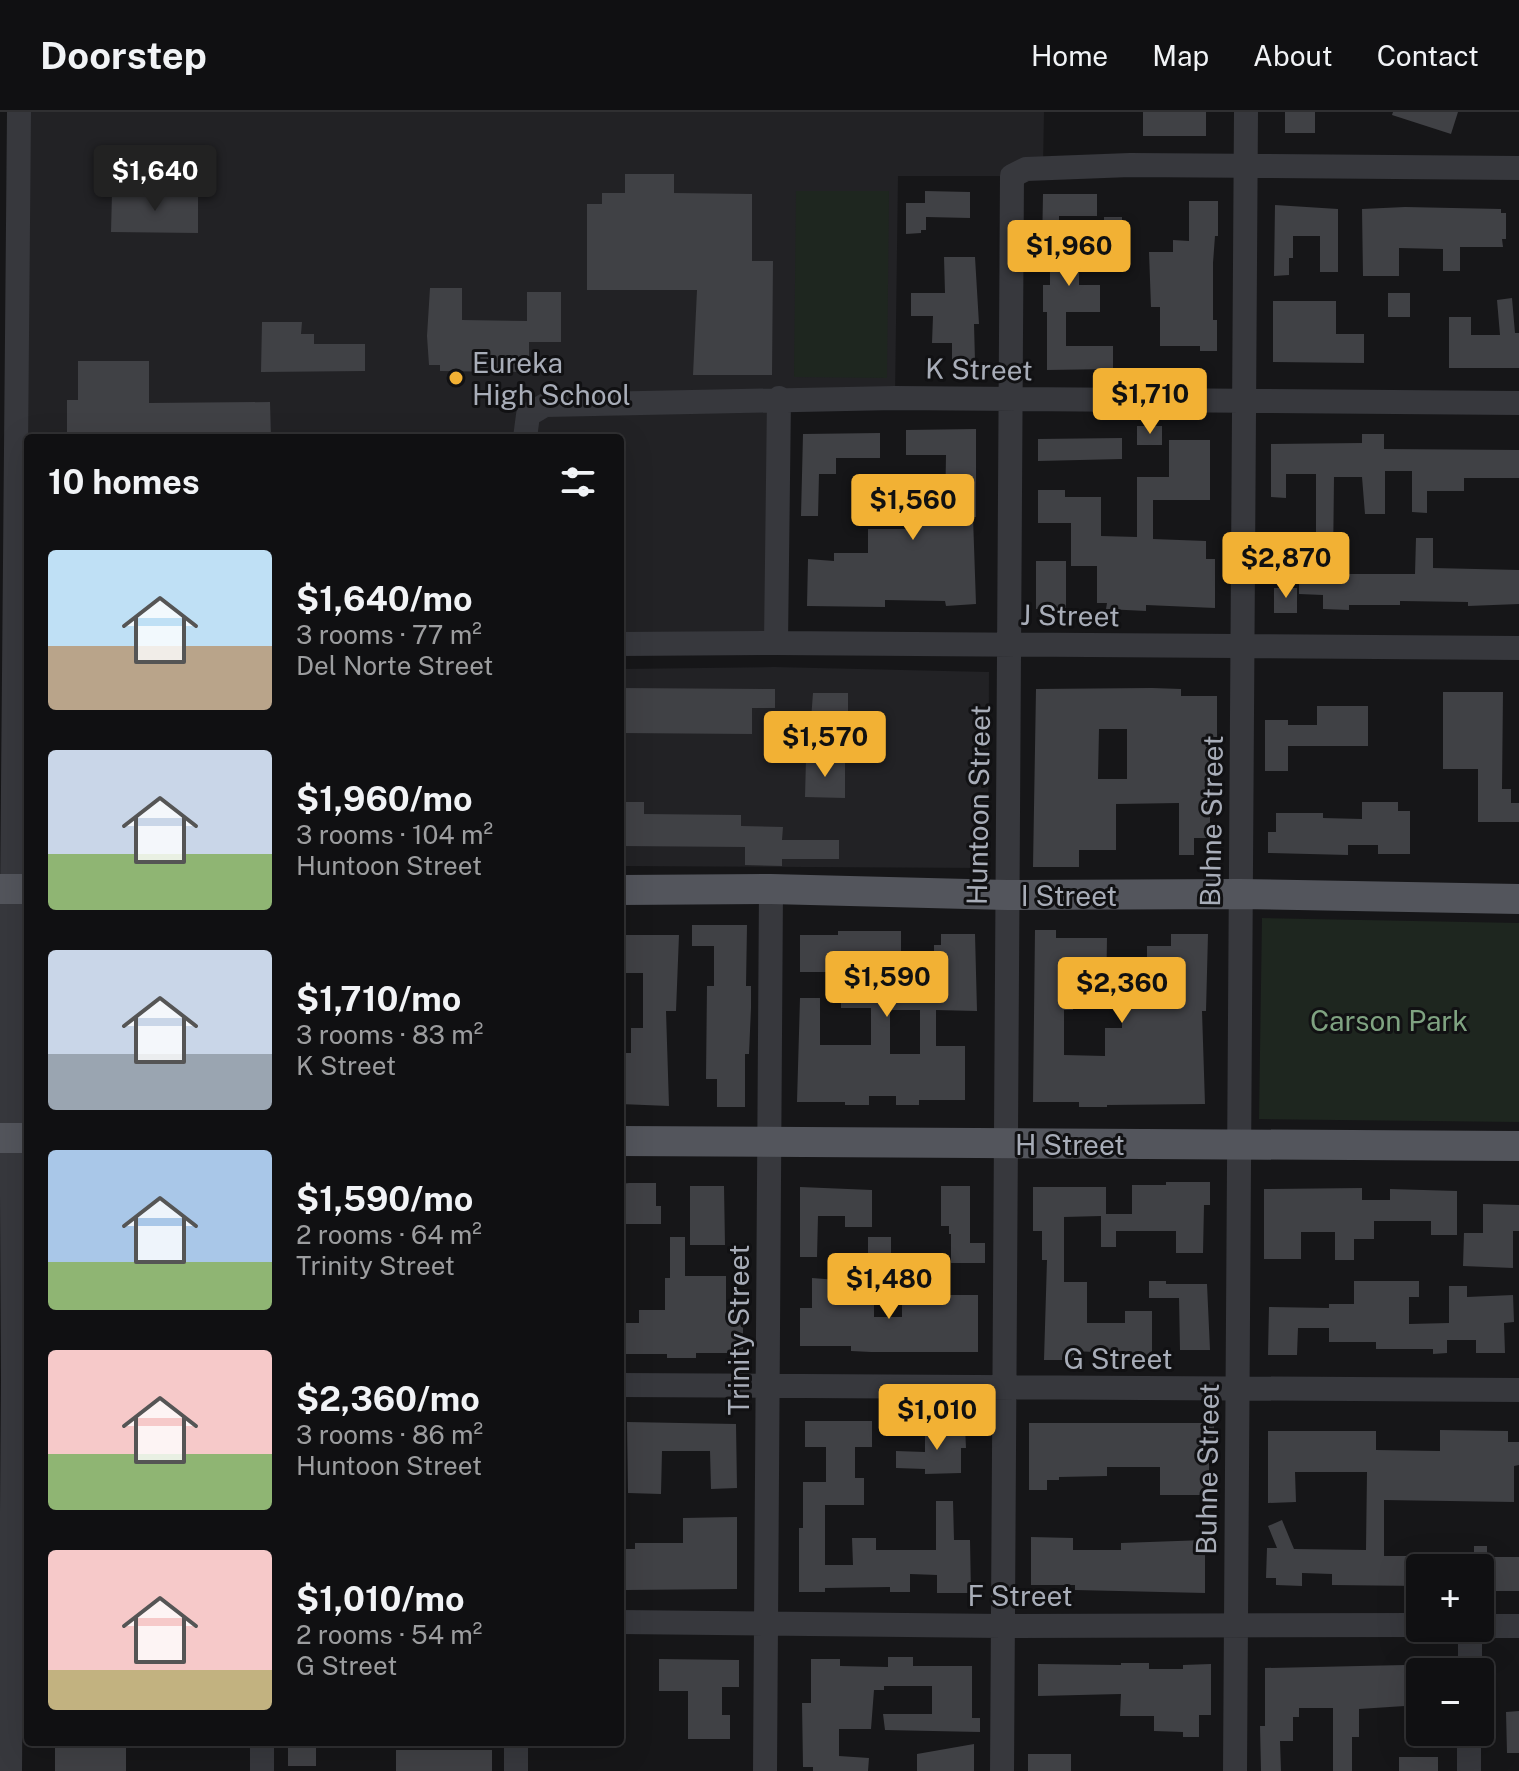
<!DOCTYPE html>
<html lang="en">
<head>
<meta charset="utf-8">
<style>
	body { margin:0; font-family:"Public Sans",sans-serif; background:#1e1e20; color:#f1f3f6; height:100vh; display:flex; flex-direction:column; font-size:30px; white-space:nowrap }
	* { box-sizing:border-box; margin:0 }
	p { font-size:26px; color:#9c9d9f }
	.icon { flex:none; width:44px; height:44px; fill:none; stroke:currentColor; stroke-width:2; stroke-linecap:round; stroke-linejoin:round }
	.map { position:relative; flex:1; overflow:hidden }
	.drawer { position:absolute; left:24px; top:322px; width:600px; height:1312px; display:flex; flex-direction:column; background:#101012; border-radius:8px; box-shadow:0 8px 32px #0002,0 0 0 2px #303032 }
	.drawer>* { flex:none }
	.tools { position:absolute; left:1406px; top:1442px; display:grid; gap:16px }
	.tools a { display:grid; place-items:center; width:88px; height:88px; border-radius:8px; background:#101012; box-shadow:0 8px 32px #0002,0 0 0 2px #303032; font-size:40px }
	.price { position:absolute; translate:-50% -68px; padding:0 18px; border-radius:8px; background:#f2b134; color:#111; font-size:26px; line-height:52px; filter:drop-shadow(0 2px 4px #0008) }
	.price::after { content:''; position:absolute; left:50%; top:48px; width:24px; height:18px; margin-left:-12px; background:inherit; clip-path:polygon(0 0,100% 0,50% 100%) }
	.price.selected { background:#222; color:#fff }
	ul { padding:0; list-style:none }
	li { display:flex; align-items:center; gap:24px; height:200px; padding:0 24px }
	li span { display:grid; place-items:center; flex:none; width:224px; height:160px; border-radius:8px; color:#555 }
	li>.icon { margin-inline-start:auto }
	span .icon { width:96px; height:96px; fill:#fffc; stroke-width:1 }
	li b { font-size:34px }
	h2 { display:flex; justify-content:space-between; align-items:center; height:96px; padding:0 24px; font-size:34px }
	header { display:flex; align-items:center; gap:48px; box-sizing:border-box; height:112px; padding:0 40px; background:#101012; border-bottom:2px solid #303032 }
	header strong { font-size:38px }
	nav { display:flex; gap:44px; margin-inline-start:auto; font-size:28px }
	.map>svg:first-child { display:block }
</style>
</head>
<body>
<header>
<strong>Doorstep</strong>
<nav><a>Home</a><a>Map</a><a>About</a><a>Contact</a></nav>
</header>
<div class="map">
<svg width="1519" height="1659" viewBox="0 0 1519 1659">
	<rect width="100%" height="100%" fill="#161618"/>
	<path fill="#222225" d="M 19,0 L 1044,0 L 1043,56 L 1012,64 L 898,64 L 895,286 L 779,287 L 776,531 L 620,532 L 620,326 L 28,326 L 28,528 L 14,528 Z
		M 774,555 L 989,560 L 988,756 L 620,754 L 620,557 Z"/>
	<path fill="#1e261f" d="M 796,79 L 889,79 L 887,266 L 794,265 Z
		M 1262,806 L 1519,811 L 1519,1010 L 1259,1007 Z"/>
	<path fill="#404145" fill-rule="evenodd" d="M 1143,0 L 1206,0 L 1206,24 L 1143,24 Z
		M 1285,0 L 1315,0 L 1315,21 L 1285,21 Z
		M 1393,0 L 1458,0 L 1451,22 L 1392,3 Z
		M 625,62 L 674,62 L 674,81 L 752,82 L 752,149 L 773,149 L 772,263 L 693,263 L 697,178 L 587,178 L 587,92 L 602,92 L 602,81 L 625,81 Z
		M 925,79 L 970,80 L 970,106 L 926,105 L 926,118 L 921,118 L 921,121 L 906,122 L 906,91 L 925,91 Z
		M 112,81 L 198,82 L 198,121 L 111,120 Z
		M 1043,82 L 1097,82 L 1097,104 L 1059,104 L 1059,134 L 1079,134 L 1079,173 L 1100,173 L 1100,200 L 1066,200 L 1066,234 L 1113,234 L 1113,257 L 1047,258 L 1047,200 L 1043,200 L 1043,173 L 1050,173 L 1050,137 L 1042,137 Z
		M 1189,89 L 1218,89 L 1218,124 L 1215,124 L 1213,151 L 1213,208 L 1217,208 L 1217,239 L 1200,239 L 1200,234 L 1160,234 L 1160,195 L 1151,195 L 1149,140 L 1173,140 L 1173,128 L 1189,129 Z
		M 1275,93 L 1338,97 L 1338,160 L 1320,160 L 1320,124 L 1293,124 L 1293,146 L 1289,146 L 1289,163 L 1274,164 Z
		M 1405,95 L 1501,97 L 1501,101 L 1506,101 L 1506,127 L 1502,127 L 1503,135 L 1460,135 L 1460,159 L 1443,159 L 1443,137 L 1399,136 L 1399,164 L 1363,164 L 1362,97 Z
		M 1104,105 L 1122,105 L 1122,124 L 1104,124 Z
		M 944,145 L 975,145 L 979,212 L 974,212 L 975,249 L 952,248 L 952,231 L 932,231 L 933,204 L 911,204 L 911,181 L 945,181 Z
		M 430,176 L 462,176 L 462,208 L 527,209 L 527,180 L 561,180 L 561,230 L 529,230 L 529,252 L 519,260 L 440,259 L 440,253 L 429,253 L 427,224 Z
		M 1388,181 L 1410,181 L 1410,205 L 1388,205 Z
		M 1512,186 L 1515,221 L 1519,221 L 1519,256 L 1449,256 L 1449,205 L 1471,205 L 1471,223 L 1500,223 L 1497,188 Z
		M 1273,189 L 1336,189 L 1336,222 L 1364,222 L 1364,251 L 1273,250 Z
		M 262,210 L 302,210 L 301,222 L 314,222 L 314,232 L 365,232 L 365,259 L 261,260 Z
		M 78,249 L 149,249 L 149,291 L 270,290 L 271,326 L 67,326 L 67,288 L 78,288 Z
		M 1137,314 L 1162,314 L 1162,333 L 1137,333 Z
		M 976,317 L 976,405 L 973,405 L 976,492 L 946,494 L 945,489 L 885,488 L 885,495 L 807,494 L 808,447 L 834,449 L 834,441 L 868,441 L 868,417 L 906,417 L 905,403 L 945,402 L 946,343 L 906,343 L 906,318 Z
		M 880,321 L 880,346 L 836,346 L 836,362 L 819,362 L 818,404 L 801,404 L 803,322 Z
		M 1362,322 L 1384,322 L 1384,337 L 1519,338 L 1519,366 L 1464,366 L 1464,379 L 1427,379 L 1427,401 L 1412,400 L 1412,359 L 1385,359 L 1385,402 L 1365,402 L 1362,365 L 1334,365 L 1333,454 L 1349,454 L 1349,462 L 1415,462 L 1416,426 L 1433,426 L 1433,456 L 1519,458 L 1519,492 L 1468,494 L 1468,490 L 1400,489 L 1400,493 L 1349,493 L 1349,498 L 1323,497 L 1323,483 L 1299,482 L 1299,448 L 1274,448 L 1274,425 L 1316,425 L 1316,362 L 1286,362 L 1286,386 L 1271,385 L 1271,332 L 1362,331 Z
		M 1122,326 L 1122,347 L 1038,349 L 1038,327 Z
		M 1169,328 L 1210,328 L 1210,388 L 1153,388 L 1153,427 L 1206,429 L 1206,447 L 1215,447 L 1215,496 L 1146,493 L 1146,499 L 1106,497 L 1107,491 L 1097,491 L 1097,454 L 1071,454 L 1071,411 L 1038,411 L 1038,378 L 1065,378 L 1065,385 L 1101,385 L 1101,424 L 1137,425 L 1137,365 L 1169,365 Z
		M 1036,449 L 1066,449 L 1066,497 L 1036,497 Z
		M 1274,476 L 1297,476 L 1297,501 L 1274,501 Z
		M 620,576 L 775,577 L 775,596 L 752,596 L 752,622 L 620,621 Z
		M 1152,576 L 1181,577 L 1181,584 L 1217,584 L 1217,627 L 1210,627 L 1210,672 L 1213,672 L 1213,690 L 1210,690 L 1210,726 L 1194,726 L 1194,743 L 1179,743 L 1179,691 L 1116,692 L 1116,738 L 1079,738 L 1079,755 L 1033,755 L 1036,577 ZM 1099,617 L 1127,617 L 1127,667 L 1098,667 Z
		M 1443,580 L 1503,580 L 1502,677 L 1511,677 L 1511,691 L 1519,691 L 1519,710 L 1478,710 L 1478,657 L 1443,657 Z
		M 813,581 L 848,581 L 848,621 L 810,621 Z
		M 1317,594 L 1368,594 L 1368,634 L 1288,634 L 1288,659 L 1265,659 L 1265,608 L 1288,608 L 1288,613 L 1317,613 Z
		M 806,647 L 845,648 L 845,686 L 805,685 Z
		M 620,690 L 644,690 L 644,702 L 741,703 L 741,714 L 783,715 L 782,728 L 839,728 L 839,747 L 782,747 L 782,754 L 745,753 L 745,735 L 620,734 Z
		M 1362,690 L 1398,690 L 1398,699 L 1410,699 L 1410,742 L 1378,742 L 1378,733 L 1348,733 L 1348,743 L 1268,741 L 1268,720 L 1276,720 L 1276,701 L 1323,701 L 1323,706 L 1362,707 Z
		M 692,813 L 747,813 L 746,874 L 751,874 L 751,896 L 749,942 L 745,942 L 745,995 L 717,995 L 717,967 L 706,967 L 707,874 L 714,874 L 714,834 L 692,834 Z
		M 1035,818 L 1056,818 L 1056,826 L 1107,826 L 1106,888 L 1073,888 L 1073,898 L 1064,898 L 1064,943 L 1105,944 L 1105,916 L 1122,916 L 1122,880 L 1147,880 L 1147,834 L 1171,834 L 1171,822 L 1208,822 L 1206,899 L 1202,899 L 1205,992 L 1107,993 L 1107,995 L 1079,995 L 1079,990 L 1033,990 Z
		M 838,819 L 901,819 L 901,847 L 934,847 L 934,833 L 941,833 L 941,822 L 975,822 L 977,899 L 936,898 L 936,934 L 965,934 L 965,988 L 919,988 L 919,993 L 896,993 L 896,984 L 869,984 L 869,993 L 845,993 L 845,990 L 797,990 L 800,886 L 820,886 L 820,933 L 871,933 L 871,896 L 841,896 L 841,860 L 800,860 L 800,823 L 838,823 ZM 890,898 L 920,898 L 920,942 L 890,942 Z
		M 620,823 L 679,823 L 676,899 L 666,899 L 669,994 L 620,992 L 620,941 L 631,941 L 631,916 L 643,916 L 643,861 L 620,861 Z
		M 1166,1070 L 1210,1070 L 1210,1093 L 1204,1093 L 1203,1141 L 1176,1141 L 1176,1119 L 1116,1119 L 1116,1135 L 1101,1135 L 1101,1104 L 1064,1105 L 1064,1170 L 1087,1170 L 1087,1211 L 1125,1211 L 1125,1199 L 1152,1199 L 1152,1243 L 1074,1239 L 1074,1248 L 1044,1248 L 1047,1148 L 1042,1148 L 1042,1119 L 1033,1119 L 1033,1075 L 1106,1075 L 1106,1102 L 1132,1102 L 1132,1073 L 1166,1073 Z
		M 629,1071 L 656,1071 L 656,1094 L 661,1094 L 661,1112 L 620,1112 L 620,1072 Z
		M 690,1074 L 724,1074 L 725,1133 L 690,1133 Z
		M 941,1074 L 970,1074 L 970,1131 L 985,1131 L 985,1151 L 951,1151 L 951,1122 L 949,1122 L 949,1114 L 941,1114 Z
		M 800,1075 L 872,1078 L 872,1115 L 845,1115 L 845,1104 L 818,1104 L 817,1145 L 800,1145 Z
		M 1362,1076 L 1362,1088 L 1390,1088 L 1390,1077 L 1457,1079 L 1457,1123 L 1431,1123 L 1431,1109 L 1374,1109 L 1374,1127 L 1354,1127 L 1354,1148 L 1335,1148 L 1335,1120 L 1301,1120 L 1301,1147 L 1264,1147 L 1264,1077 Z
		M 1483,1092 L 1519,1093 L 1519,1119 L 1513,1119 L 1513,1156 L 1463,1154 L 1464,1121 L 1483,1121 Z
		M 670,1125 L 685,1125 L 685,1164 L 726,1164 L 726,1200 L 743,1200 L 743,1241 L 696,1241 L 696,1246 L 667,1246 L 667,1242 L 625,1242 L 625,1211 L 639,1211 L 639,1198 L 665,1198 L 665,1166 L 670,1166 Z
		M 868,1125 L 891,1125 L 891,1148 L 868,1148 Z
		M 812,1166 L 863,1170 L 863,1187 L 874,1188 L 874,1205 L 902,1205 L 902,1193 L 910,1193 L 910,1173 L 934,1173 L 934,1183 L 978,1183 L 978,1240 L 871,1240 L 851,1239 L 851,1234 L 800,1234 L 800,1196 L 812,1196 Z
		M 1149,1169 L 1166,1169 L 1166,1172 L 1207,1172 L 1210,1238 L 1180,1238 L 1179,1186 L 1149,1186 Z
		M 1354,1169 L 1419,1169 L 1419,1185 L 1409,1185 L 1409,1212 L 1449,1211 L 1449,1174 L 1467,1174 L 1467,1185 L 1513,1183 L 1514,1210 L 1504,1211 L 1505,1241 L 1476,1241 L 1476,1228 L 1447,1228 L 1447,1241 L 1433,1242 L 1433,1237 L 1376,1237 L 1376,1230 L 1329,1230 L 1329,1216 L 1298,1216 L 1297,1243 L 1268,1243 L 1269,1195 L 1329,1196 L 1329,1192 L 1354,1192 Z
		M 805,1309 L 872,1309 L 872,1335 L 855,1335 L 855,1366 L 864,1366 L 864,1393 L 825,1393 L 825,1453 L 853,1453 L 852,1426 L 876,1426 L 876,1438 L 936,1438 L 936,1389 L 953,1389 L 954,1428 L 970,1428 L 971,1481 L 937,1481 L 937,1463 L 910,1462 L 910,1480 L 890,1480 L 890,1475 L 825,1476 L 825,1480 L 799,1480 L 799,1416 L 803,1416 L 803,1370 L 826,1370 L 826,1335 L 805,1335 Z
		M 627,1310 L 736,1312 L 737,1376 L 711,1377 L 710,1339 L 662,1339 L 661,1382 L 628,1381 Z
		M 1029,1311 L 1214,1311 L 1214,1345 L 1209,1345 L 1209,1383 L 1160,1383 L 1160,1355 L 1107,1355 L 1107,1364 L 1059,1365 L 1059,1368 L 1047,1368 L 1047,1378 L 1029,1378 Z
		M 965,1314 L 966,1336 L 961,1336 L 961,1361 L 925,1362 L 925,1357 L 896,1356 L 896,1339 L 925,1340 L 925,1315 Z
		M 1440,1318 L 1508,1319 L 1508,1330 L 1519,1330 L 1519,1353 L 1514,1354 L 1514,1390 L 1384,1388 L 1384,1444 L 1420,1444 L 1420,1474 L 1332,1473 L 1332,1462 L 1302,1461 L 1302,1474 L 1276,1473 L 1276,1466 L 1266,1466 L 1267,1436 L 1277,1436 L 1268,1414 L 1282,1408 L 1294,1437 L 1366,1438 L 1367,1360 L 1295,1360 L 1296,1390 L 1268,1391 L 1268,1319 L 1376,1319 L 1376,1338 L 1440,1339 Z
		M 737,1405 L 737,1477 L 625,1478 L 626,1437 L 635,1437 L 635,1431 L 683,1431 L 683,1406 Z
		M 1031,1425 L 1073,1426 L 1073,1438 L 1121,1438 L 1121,1431 L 1205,1428 L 1205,1481 L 1075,1478 L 1075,1473 L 1031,1473 Z
		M 1474,1434 L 1487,1434 L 1487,1445 L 1519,1445 L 1519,1479 L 1480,1479 L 1480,1456 L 1474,1456 Z
		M 888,1545 L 913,1545 L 913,1554 L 972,1554 L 972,1606 L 980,1606 L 980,1620 L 885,1618 L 883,1602 L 932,1602 L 932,1574 L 884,1574 L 884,1578 L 874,1578 L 871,1617 L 839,1617 L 839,1644 L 869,1646 L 868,1659 L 813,1659 L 813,1655 L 803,1655 L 802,1591 L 811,1591 L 811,1547 L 840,1547 L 840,1554 L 888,1555 Z
		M 659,1547 L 739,1548 L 739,1575 L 722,1575 L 722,1603 L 730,1603 L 730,1627 L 688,1627 L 688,1579 L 659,1579 Z
		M 1121,1551 L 1149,1551 L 1149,1557 L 1183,1557 L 1183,1553 L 1211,1552 L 1211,1603 L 1199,1603 L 1199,1625 L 1183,1625 L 1183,1620 L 1154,1619 L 1154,1604 L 1120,1604 L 1121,1582 L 1038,1584 L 1038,1552 L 1121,1553 Z
		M 1405,1553 L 1420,1553 L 1420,1593 L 1359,1597 L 1359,1625 L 1352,1625 L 1352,1659 L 1333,1659 L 1333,1596 L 1299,1596 L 1299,1605 L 1293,1605 L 1293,1629 L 1280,1629 L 1281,1659 L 1261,1659 L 1260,1614 L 1265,1614 L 1265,1556 Z
		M 1519,1599 L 1519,1641 L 1507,1641 L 1506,1600 Z
		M 55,1630 L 126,1630 L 126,1659 L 55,1659 Z
		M 974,1632 L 974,1659 L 917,1659 L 917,1642 Z
		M 288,1636 L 316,1636 L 316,1654 L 288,1654 Z
		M 396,1638 L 492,1638 L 492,1659 L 396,1659 Z
		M 1028,1642 L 1071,1642 L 1071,1659 L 1028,1659 Z
		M 1399,1645 L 1438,1645 L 1438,1659 L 1399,1659 Z"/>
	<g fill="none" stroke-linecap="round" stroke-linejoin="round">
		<path stroke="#37383d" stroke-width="24" d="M 525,326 L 528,303 L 545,293 L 895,286 L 1519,291
			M 776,531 L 779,286
			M 620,532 L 776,531 L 1519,536
			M 620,1273 L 1519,1278
			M 620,1510 L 1002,1514 L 1420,1513
			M 1480,1514 L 1519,1514
			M 1470,1560 L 1470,1516
			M 10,1659 L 13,1269 L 11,900 L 19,0
			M 262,1659 L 262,1630
			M 516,1659 L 516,1630
			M 765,1659 L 771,777
			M 1002,1659 L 1012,64 L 1026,57 L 1130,53 L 1519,56
			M 1235,1659 L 1246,0
			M 1469,1659 L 1469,1620"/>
		<path stroke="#53555c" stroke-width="30" d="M 0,777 L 28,777
			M 620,778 L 771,777 L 1007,783 L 1240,782 L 1519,787
			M 0,1026 L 28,1026
			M 620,1029 L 1519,1034"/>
	</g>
	<circle fill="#f2b134" stroke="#111113" stroke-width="3" cx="456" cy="266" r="8"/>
	<g text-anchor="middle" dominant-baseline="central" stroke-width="6" stroke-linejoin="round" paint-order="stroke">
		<g font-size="28" fill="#a8adb8" stroke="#111113" text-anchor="start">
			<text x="472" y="250">Eureka<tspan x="472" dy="32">High School</tspan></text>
		</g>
		<g font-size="28" fill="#a8adb8" stroke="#111113">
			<text transform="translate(979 257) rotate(1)">K Street</text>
			<text transform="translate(1070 503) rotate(1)">J Street</text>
			<text transform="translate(978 693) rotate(-89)">Huntoon Street</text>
			<text transform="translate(1211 709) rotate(-89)">Buhne Street</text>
			<text x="1069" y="783">I Street</text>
			<text x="1070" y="1032">H Street</text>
			<text transform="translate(738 1218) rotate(-90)">Trinity Street</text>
			<text x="1118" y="1246">G Street</text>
			<text transform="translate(1207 1357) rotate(-89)">Buhne Street</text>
			<text x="1020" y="1483">F Street</text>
		</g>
		<g font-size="28" fill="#7fa381" stroke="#111113">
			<text x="1389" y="908">Carson Park</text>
		</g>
	</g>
</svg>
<div class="tools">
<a>+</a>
<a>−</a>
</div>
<b class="price selected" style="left:155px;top:101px">$1,640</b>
<b class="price" style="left:1069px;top:176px">$1,960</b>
<b class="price" style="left:1150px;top:324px">$1,710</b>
<b class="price" style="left:913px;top:430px">$1,560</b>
<b class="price" style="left:1286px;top:488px">$2,870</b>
<b class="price" style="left:825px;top:667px">$1,570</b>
<b class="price" style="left:887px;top:907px">$1,590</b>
<b class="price" style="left:1122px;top:913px">$2,360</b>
<b class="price" style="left:889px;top:1209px">$1,480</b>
<b class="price" style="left:937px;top:1340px">$1,010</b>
<section class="drawer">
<h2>10 homes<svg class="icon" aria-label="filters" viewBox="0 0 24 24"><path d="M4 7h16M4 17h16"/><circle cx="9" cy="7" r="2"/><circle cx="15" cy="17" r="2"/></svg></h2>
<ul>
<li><span style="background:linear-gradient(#bfe0f5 60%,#b9a48a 0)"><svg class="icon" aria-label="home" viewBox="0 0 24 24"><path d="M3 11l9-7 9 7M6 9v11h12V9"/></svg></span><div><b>$1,640/mo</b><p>3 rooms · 77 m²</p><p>Del Norte Street</p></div></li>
<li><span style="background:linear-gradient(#c9d6e8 65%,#8fb573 0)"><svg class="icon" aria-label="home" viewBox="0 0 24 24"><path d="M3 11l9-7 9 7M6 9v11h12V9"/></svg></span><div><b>$1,960/mo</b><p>3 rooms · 104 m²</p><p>Huntoon Street</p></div></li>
<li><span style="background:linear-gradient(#c9d6e8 65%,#9aa5b1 0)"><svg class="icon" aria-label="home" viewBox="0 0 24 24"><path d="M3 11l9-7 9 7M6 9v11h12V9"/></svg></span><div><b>$1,710/mo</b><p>3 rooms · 83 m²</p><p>K Street</p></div></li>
<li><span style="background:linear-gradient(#a9c7e8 70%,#8fb573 0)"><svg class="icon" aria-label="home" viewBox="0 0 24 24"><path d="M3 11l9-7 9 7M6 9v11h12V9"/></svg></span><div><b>$1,590/mo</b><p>2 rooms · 64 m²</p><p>Trinity Street</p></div></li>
<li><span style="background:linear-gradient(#f6c9c9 65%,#8fb573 0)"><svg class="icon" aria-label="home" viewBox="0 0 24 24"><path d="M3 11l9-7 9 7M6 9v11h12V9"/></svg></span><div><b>$2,360/mo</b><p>3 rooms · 86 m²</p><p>Huntoon Street</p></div></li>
<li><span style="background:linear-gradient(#f6c9c9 75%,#c2b280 0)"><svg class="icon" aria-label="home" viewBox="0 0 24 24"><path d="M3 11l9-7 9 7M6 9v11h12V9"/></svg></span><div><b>$1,010/mo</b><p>2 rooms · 54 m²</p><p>G Street</p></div></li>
</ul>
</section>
</div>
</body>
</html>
